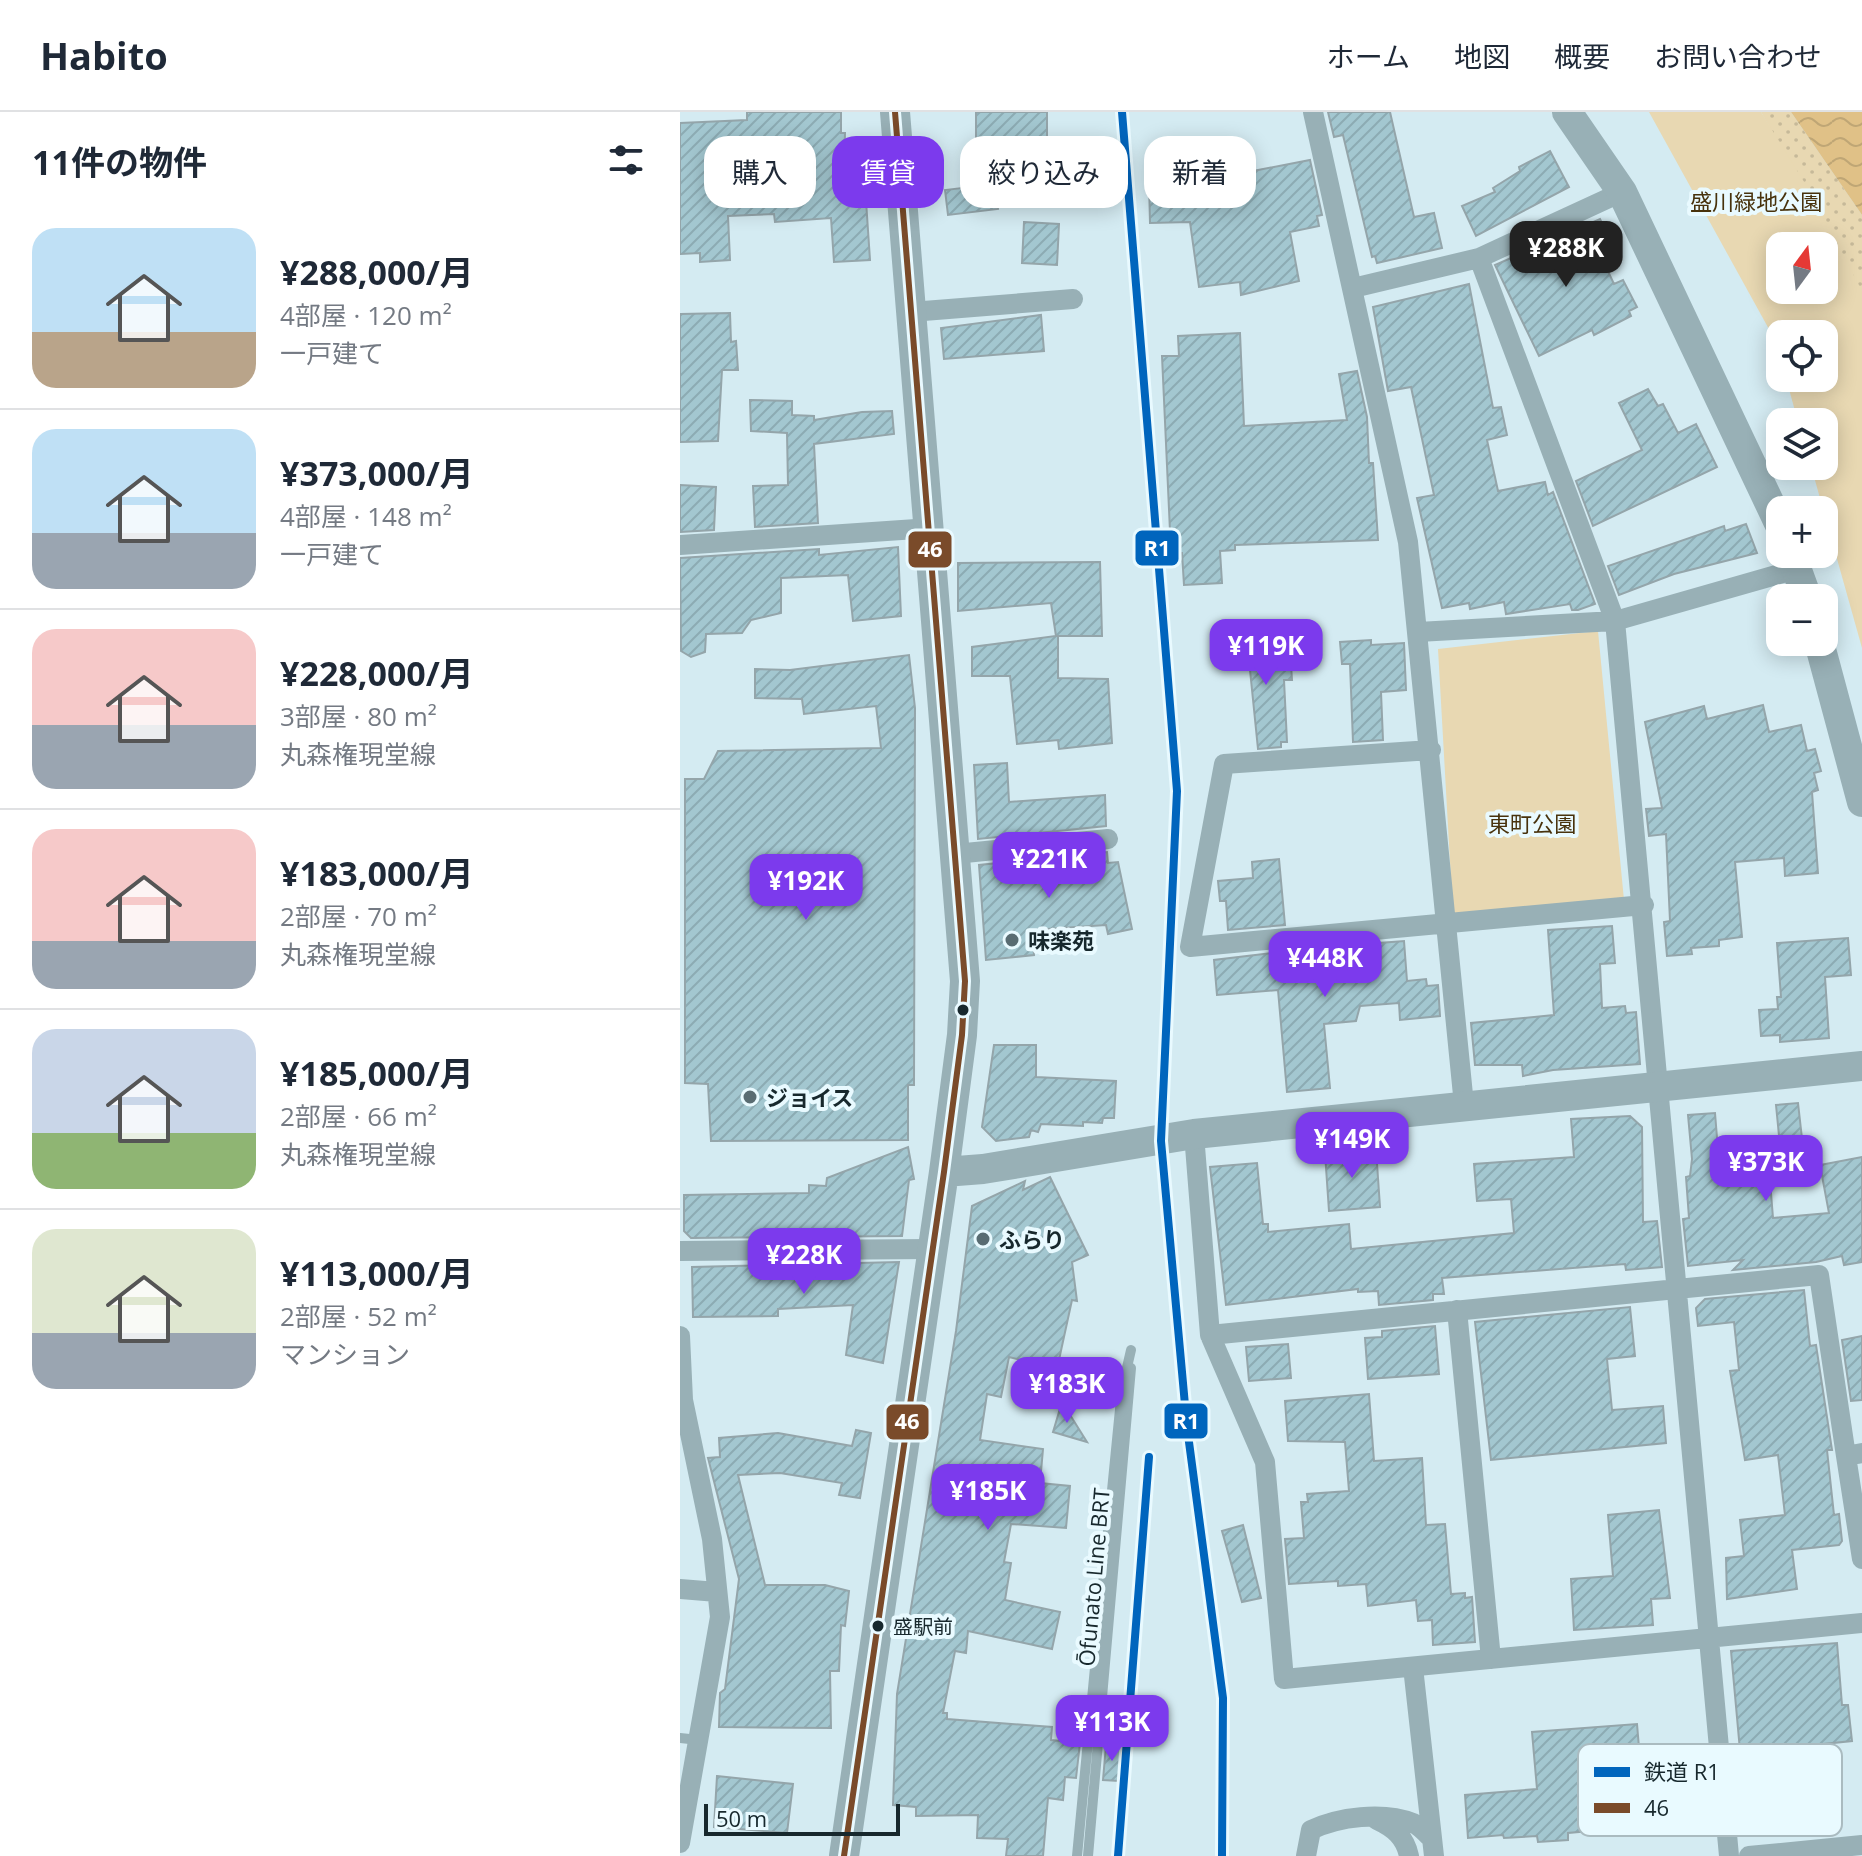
<!DOCTYPE html>
<html lang="ja">
<head>
<meta charset="utf-8">
<style>
	body { margin:0; font-family:"Open Sans","Noto Sans JP",sans-serif; background:#f6f6f7; color:#1f2937; height:100vh; display:flex; flex-direction:column; font-size:30px; white-space:nowrap }
	* { box-sizing:border-box; margin:0 }
	p { font-size:26px; color:#747a83 }
	.icon { flex:none; width:44px; height:44px; fill:none; stroke:currentColor; stroke-width:2; stroke-linecap:round; stroke-linejoin:round }
	.map { position:relative; flex:1; overflow:hidden }
	.side { display:flex; flex-direction:column; background:#fff; width:680px }
	.side>* { flex:none }
	.hud { position:absolute; left:24px; top:24px; width:760px; height:72px; display:flex; gap:16px }
	.needle { width:52px; rotate:15deg }
	.fabs { position:absolute; left:1086px; top:120px; display:grid; gap:16px }
	.fabs a { display:grid; place-items:center; width:72px; height:72px; border-radius:16px; background:#fff; box-shadow:0 4px 20px #0003; font-size:40px }
	.scale { position:absolute; left:24px; bottom:20px; width:196px; box-sizing:border-box; padding-left:8px; border:4px solid #17282d; border-top:0; font-size:22px; line-height:28px; white-space:nowrap; color:#17282d; -webkit-text-stroke:6px #e9faff; paint-order:stroke }
	.price { position:absolute; translate:-50% -68px; padding:0 18px; border-radius:16px; background:#7c3aed; color:#fff; font-size:26px; line-height:52px; filter:drop-shadow(0 2px 4px #0008) }
	.price::after { content:''; position:absolute; left:50%; top:48px; width:24px; height:18px; margin-left:-12px; background:inherit; clip-path:polygon(0 0,100% 0,50% 100%) }
	.price.on { background:#222; color:#fff }
	ul { padding:0; list-style:none }
	li { display:flex; align-items:center; gap:24px; height:200px; padding:0 32px }
	li+li { border-top:2px solid #e0e1e3 }
	li span { display:grid; place-items:center; flex:none; width:224px; height:160px; border-radius:24px; color:#555 }
	li>.icon { margin-inline-start:auto }
	span .icon { width:96px; height:96px; fill:#fffc; stroke-width:1 }
	li b { font-size:34px }
	h2 { display:flex; justify-content:space-between; align-items:center; height:96px; padding:0 32px; font-size:34px }
	.pill { padding:0 28px; border-radius:24px; background:#fff; box-shadow:0 4px 20px #0003; font-size:28px; line-height:72px }
	.pill.on { background:#7c3aed; color:#fff }
	header { display:flex; align-items:center; gap:48px; box-sizing:border-box; height:112px; padding:0 40px; background:#fff; border-bottom:2px solid #e0e1e3 }
	header strong { font-size:38px }
	nav { display:flex; gap:44px; margin-inline-start:auto; font-size:28px }
	main { display:flex; flex:1; min-height:0 }
	.map>svg:first-child { display:block }
</style>
</head>
<body>
<header>
<strong>Habito</strong>
<nav><a>ホーム</a><a>地図</a><a>概要</a><a>お問い合わせ</a></nav>
</header>
<main>
<section class="side">
<h2>11件の物件<svg class="icon" aria-label="filters" viewBox="0 0 24 24"><path d="M4 7h16M4 17h16"/><circle cx="9" cy="7" r="2"/><circle cx="15" cy="17" r="2"/></svg></h2>
<ul>
<li><span style="background:linear-gradient(#bfe0f5 65%,#b9a48a 0)"><svg class="icon" aria-label="home" viewBox="0 0 24 24"><path d="M3 11l9-7 9 7M6 9v11h12V9"/></svg></span><div><b>¥288,000/月</b><p>4部屋 · 120 m²</p><p>一戸建て</p></div></li>
<li><span style="background:linear-gradient(#bfe0f5 65%,#9aa5b1 0)"><svg class="icon" aria-label="home" viewBox="0 0 24 24"><path d="M3 11l9-7 9 7M6 9v11h12V9"/></svg></span><div><b>¥373,000/月</b><p>4部屋 · 148 m²</p><p>一戸建て</p></div></li>
<li><span style="background:linear-gradient(#f6c9c9 60%,#9aa5b1 0)"><svg class="icon" aria-label="home" viewBox="0 0 24 24"><path d="M3 11l9-7 9 7M6 9v11h12V9"/></svg></span><div><b>¥228,000/月</b><p>3部屋 · 80 m²</p><p>丸森権現堂線</p></div></li>
<li><span style="background:linear-gradient(#f6c9c9 70%,#9aa5b1 0)"><svg class="icon" aria-label="home" viewBox="0 0 24 24"><path d="M3 11l9-7 9 7M6 9v11h12V9"/></svg></span><div><b>¥183,000/月</b><p>2部屋 · 70 m²</p><p>丸森権現堂線</p></div></li>
<li><span style="background:linear-gradient(#c9d6e8 65%,#8fb573 0)"><svg class="icon" aria-label="home" viewBox="0 0 24 24"><path d="M3 11l9-7 9 7M6 9v11h12V9"/></svg></span><div><b>¥185,000/月</b><p>2部屋 · 66 m²</p><p>丸森権現堂線</p></div></li>
<li><span style="background:linear-gradient(#dfe7d0 65%,#9aa5b1 0)"><svg class="icon" aria-label="home" viewBox="0 0 24 24"><path d="M3 11l9-7 9 7M6 9v11h12V9"/></svg></span><div><b>¥113,000/月</b><p>2部屋 · 52 m²</p><p>マンション</p></div></li>
</ul>
</section>
<div class="map">
<svg width="1182" height="1744" viewBox="0 0 1182 1744">
	<defs>
		<pattern id="grass-dots" width="8" height="8" patternUnits="userSpaceOnUse" patternTransform="scale(2)"><rect width="8" height="8" fill="#e8d8b2"/><path d="M2 2h.1M6 6h.1" fill="none" stroke="#c6b999" stroke-width="1.8" stroke-linecap="round"/></pattern>
		<pattern id="water-waves" width="16" height="10" patternUnits="userSpaceOnUse" patternTransform="scale(2)"><rect width="16" height="10" fill="#e0c187"/><path d="M0 5q4-4 8 0t8 0" fill="none" stroke="#bfa675"/></pattern>
		<pattern id="building-hatch" width="6" height="6" patternUnits="userSpaceOnUse" patternTransform="scale(2)"><rect width="6" height="6" fill="#a3c7d0"/><path d="M-1 1l2-2M0 6l6-6M5 7l2-2" fill="none" stroke="#8cabb3"/></pattern>
	</defs>
	<rect width="100%" height="100%" fill="#d4ebf2"/>
	<path fill="url(#grass-dots)" d="M 1081,0 L 1111,0 L 1182,103 L 1182,180 Z"/>
	<path fill="#e8d8b2" fill-rule="evenodd" d="M 969,0 L 1081,0 L 1126,73 L 1182,179 L 1182,536 L 1131,354 L 1144,354 L 1144,310 L 1118,310 L 1106,266 L 1144,266 L 1144,222 L 1100,222 L 1100,245 L 1095,228 ZM 1100,134 L 1144,134 L 1144,178 L 1100,178 Z
		M 918,519 L 944,788 L 773,803 L 758,537 Z"/>
	<path fill="url(#water-waves)" d="M 1111,0 L 1182,0 L 1182,103 Z"/>
	<path fill="url(#building-hatch)" stroke="#94a5aa" stroke-width="2" d="M 67,0 L 161,0 L 161,21 L 165,21 L 164,60 L 184,59 L 190,148 L 154,150 L 151,106 L 95,110 L 94,102 L 48,104 L 50,148 L 20,150 L 20,141 L 0,142 L 0,11 L 67,8 Z
		M 296,0 L 367,0 L 367,35 L 296,35 Z
		M 648,0 L 710,0 L 734,105 L 754,101 L 762,136 L 697,151 L 695,144 L 692,145 L 663,23 L 654,25 Z
		M 569,39 L 573,59 L 630,48 L 642,103 L 637,104 L 639,114 L 610,120 L 619,169 L 561,183 L 560,170 L 519,175 L 510,110 L 470,111 L 469,70 L 507,69 L 504,52 Z
		M 870,39 L 889,75 L 796,124 L 782,94 L 815,80 L 813,76 L 840,59 L 839,55 Z
		M 315,72 L 318,97 L 268,103 L 265,78 Z
		M 920,107 L 929,127 L 915,132 L 934,172 L 943,168 L 957,195 L 949,199 L 951,204 L 914,223 L 912,218 L 859,244 L 815,153 Z
		M 344,110 L 379,112 L 377,153 L 342,151 Z
		M 789,172 L 813,296 L 821,295 L 827,323 L 807,328 L 818,379 L 865,370 L 868,383 L 873,380 L 915,492 L 898,498 L 892,498 L 890,492 L 826,502 L 824,490 L 790,497 L 789,491 L 762,496 L 737,386 L 754,383 L 731,275 L 708,279 L 693,195 Z
		M 50,201 L 51,230 L 56,229 L 58,258 L 42,258 L 38,329 L 0,330 L 0,202 Z
		M 361,203 L 364,239 L 264,247 L 261,216 Z
		M 560,221 L 564,314 L 667,308 L 659,262 L 677,259 L 687,305 L 689,351 L 693,351 L 698,428 L 555,433 L 555,438 L 540,439 L 542,471 L 504,473 L 502,441 L 491,441 L 482,244 L 499,244 L 498,224 Z
		M 968,277 L 978,294 L 983,292 L 998,321 L 1016,312 L 1037,355 L 913,414 L 896,369 L 962,338 L 939,291 Z
		M 70,288 L 112,289 L 112,303 L 134,304 L 134,308 L 182,300 L 212,299 L 214,322 L 134,332 L 138,411 L 75,415 L 73,374 L 108,373 L 107,321 L 71,319 Z
		M 0,373 L 36,375 L 34,418 L 0,420 Z
		M 1066,412 L 1077,441 L 994,462 L 939,483 L 928,454 L 1044,414 L 1045,419 Z
		M 218,435 L 221,504 L 173,509 L 168,463 L 101,466 L 101,501 L 71,508 L 62,521 L 26,522 L 25,540 L 11,545 L 1,539 L 0,446 L 139,437 L 139,443 Z
		M 420,450 L 422,524 L 378,524 L 378,566 L 428,567 L 432,631 L 379,637 L 378,628 L 337,632 L 330,564 L 292,564 L 292,535 L 376,524 L 371,491 L 278,499 L 278,451 Z
		M 583,521 L 584,537 L 610,538 L 612,568 L 604,568 L 607,630 L 601,630 L 601,635 L 578,637 L 570,558 L 554,556 L 558,523 Z
		M 691,528 L 691,533 L 724,531 L 726,578 L 701,580 L 703,628 L 673,630 L 670,552 L 662,552 L 660,530 Z
		M 229,543 L 235,596 L 234,973 L 228,973 L 228,1028 L 31,1029 L 28,972 L 5,971 L 5,667 L 24,667 L 38,639 L 201,636 L 196,594 L 124,602 L 122,587 L 75,586 L 75,557 L 110,558 Z
		M 1083,593 L 1089,620 L 1121,613 L 1127,639 L 1135,637 L 1141,659 L 1134,661 L 1138,678 L 1132,680 L 1138,761 L 1105,764 L 1104,746 L 1055,750 L 1062,825 L 1039,828 L 1039,834 L 1011,836 L 1012,842 L 987,844 L 984,810 L 990,809 L 986,722 L 969,724 L 966,697 L 982,696 L 965,610 L 1024,594 L 1027,607 Z
		M 327,651 L 329,690 L 425,683 L 426,714 L 298,727 L 294,653 Z
		M 427,740 L 428,751 L 438,750 L 452,817 L 428,822 L 426,813 L 352,818 L 354,843 L 306,848 L 299,753 Z
		M 599,747 L 605,813 L 548,818 L 546,789 L 540,789 L 538,769 L 573,766 L 572,750 Z
		M 932,814 L 935,851 L 920,852 L 922,896 L 945,894 L 946,901 L 956,900 L 960,952 L 873,958 L 843,964 L 842,953 L 795,953 L 791,911 L 874,903 L 868,818 Z
		M 1168,826 L 1171,863 L 1145,865 L 1149,926 L 1100,930 L 1100,923 L 1081,924 L 1079,898 L 1098,897 L 1097,885 L 1101,885 L 1097,831 Z
		M 724,829 L 727,869 L 746,867 L 747,874 L 758,873 L 760,904 L 720,908 L 719,891 L 680,894 L 676,909 L 644,912 L 650,976 L 607,980 L 598,878 L 537,883 L 534,848 L 608,839 L 638,839 L 639,852 L 701,847 L 699,831 Z
		M 314,933 L 356,933 L 356,965 L 436,969 L 434,1006 L 423,1006 L 422,1011 L 403,1010 L 403,1014 L 361,1012 L 358,1020 L 351,1018 L 349,1025 L 316,1029 L 302,1015 Z
		M 1118,991 L 1125,1053 L 1089,1056 L 1093,1106 L 1149,1101 L 1140,1053 L 1182,1045 L 1182,1150 L 1164,1153 L 1162,1144 L 1136,1150 L 1053,1158 L 1063,1148 L 1008,1154 L 1003,1107 L 1009,1106 L 1006,1065 L 1010,1064 L 1012,1047 L 1008,1003 L 1035,1001 L 1038,1038 L 1100,1034 L 1096,993 Z
		M 950,1004 L 962,1015 L 963,1110 L 977,1109 L 982,1155 L 946,1158 L 945,1152 L 762,1166 L 764,1182 L 753,1182 L 753,1188 L 699,1193 L 698,1179 L 678,1180 L 678,1177 L 546,1193 L 530,1055 L 577,1051 L 583,1112 L 588,1112 L 588,1120 L 669,1112 L 671,1137 L 834,1121 L 831,1087 L 797,1089 L 794,1052 L 894,1045 L 891,1007 Z
		M 228,1035 L 234,1067 L 229,1068 L 222,1124 L 11,1126 L 4,1119 L 4,1083 L 129,1081 L 129,1073 L 146,1074 L 147,1066 Z
		M 696,1037 L 700,1095 L 649,1099 L 645,1041 Z
		M 370,1065 L 408,1143 L 392,1150 L 397,1189 L 392,1188 L 377,1257 L 329,1245 L 321,1285 L 307,1282 L 300,1328 L 363,1337 L 360,1371 L 390,1374 L 386,1416 L 331,1412 L 324,1450 L 331,1451 L 325,1488 L 380,1500 L 372,1537 L 288,1519 L 286,1541 L 275,1539 L 263,1601 L 267,1601 L 267,1607 L 372,1615 L 371,1628 L 400,1631 L 396,1666 L 385,1665 L 383,1688 L 368,1686 L 363,1744 L 326,1744 L 328,1727 L 297,1726 L 298,1703 L 236,1704 L 236,1695 L 213,1693 L 217,1582 L 276,1219 L 292,1094 L 345,1069 L 343,1078 Z
		M 219,1150 L 203,1251 L 166,1243 L 173,1193 L 98,1197 L 98,1204 L 13,1205 L 12,1155 Z
		M 1124,1178 L 1130,1234 L 1136,1233 L 1152,1338 L 1147,1338 L 1154,1403 L 1159,1402 L 1162,1429 L 1159,1433 L 1112,1438 L 1117,1477 L 1047,1487 L 1046,1446 L 1064,1444 L 1060,1408 L 1105,1403 L 1098,1343 L 1065,1348 L 1050,1259 L 1059,1258 L 1054,1210 L 1018,1214 L 1016,1196 L 1025,1187 Z
		M 950,1195 L 955,1244 L 927,1247 L 932,1298 L 983,1294 L 986,1331 L 811,1348 L 795,1210 Z
		M 755,1214 L 759,1262 L 688,1267 L 685,1226 L 702,1225 L 702,1219 Z
		M 1182,1224 L 1182,1288 L 1171,1289 L 1162,1228 Z
		M 608,1232 L 611,1266 L 569,1269 L 566,1235 Z
		M 689,1282 L 694,1349 L 742,1346 L 746,1413 L 765,1412 L 771,1482 L 785,1481 L 785,1486 L 792,1485 L 795,1530 L 753,1533 L 752,1508 L 738,1509 L 736,1488 L 688,1494 L 686,1472 L 658,1474 L 658,1469 L 609,1472 L 605,1427 L 624,1426 L 621,1390 L 628,1390 L 627,1382 L 669,1379 L 665,1330 L 608,1329 L 605,1289 Z
		M 382,1290 L 407,1330 L 373,1320 Z
		M 176,1318 L 191,1321 L 180,1386 L 159,1383 L 162,1371 L 100,1361 L 58,1363 L 85,1473 L 145,1473 L 169,1479 L 165,1514 L 161,1513 L 159,1559 L 150,1559 L 151,1616 L 39,1615 L 40,1581 L 45,1577 L 59,1467 L 28,1346 L 40,1345 L 39,1326 L 98,1321 L 172,1334 Z
		M 979,1398 L 990,1486 L 971,1487 L 973,1513 L 894,1518 L 891,1467 L 933,1464 L 928,1403 Z
		M 563,1413 L 581,1486 L 562,1490 L 542,1419 Z
		M 1157,1531 L 1162,1593 L 1168,1593 L 1172,1629 L 1124,1634 L 1127,1684 L 1106,1688 L 1106,1691 L 1065,1694 L 1051,1539 Z
		M 957,1612 L 962,1671 L 1021,1668 L 1022,1694 L 953,1698 L 955,1715 L 888,1721 L 888,1728 L 858,1730 L 857,1724 L 824,1726 L 823,1723 L 788,1726 L 785,1683 L 857,1677 L 852,1620 Z
		M 426,1633 L 442,1635 L 439,1669 L 423,1668 Z
		M 37,1664 L 113,1672 L 107,1721 L 34,1715 Z"/>
	<g fill="none" stroke-linecap="round" stroke-linejoin="round">
		<path stroke="#98b0b6" stroke-width="10" d="M 0,1626 L 19,1628
			M 397,1744 L 429,1409 L 442,1277 L 451,1238
			M 408,1744 L 451,1256"/>
		<path stroke="#98b0b6" stroke-width="20" d="M 633,0 L 728,430 L 784,993
			M 799,146 L 935,509 L 1049,1744
			M 673,176 L 799,146 L 942,80
			M 231,200 L 393,187
			M 0,433 L 251,416
			M 738,520 L 935,509 L 1117,457
			M 751,638 L 544,652 L 510,835 L 964,793
			M 275,742 L 428,727
			M 514,1022 L 530,1223 L 585,1350 L 604,1567 L 1182,1511
			M 0,1139 L 253,1137
			M 777,1198 L 811,1547
			M 530,1223 L 1139,1163 L 1166,1344 L 1182,1341
			M 0,1224 L 3,1288 L 32,1427 L 40,1505 L 0,1731
			M 1166,1344 L 1182,1447
			M 0,1477 L 37,1480
			M 733,1555 L 754,1744
			M 697,1708 C 714,1716 725,1725 729,1744
			M 626,1744 L 631,1718 C 658,1705 703,1699 733,1711 C 740,1714 746,1721 752,1727
			M 1069,1744 L 1182,1733"/>
		<path stroke="#98b0b6" stroke-width="30" d="M 887,0 L 942,80 L 1100,413
			M 1111,442 L 1127,486
			M 1139,530 L 1182,690
			M 264,1060 L 303,1057 L 514,1022 L 1182,954
			M 164,1744 L 264,1060 L 282,923 L 285,869 L 215,0"/>
		<defs>
			<path id="rail" d="M 442,0 L 497,679 L 481,1029 L 507,1315 L 543,1586 L 542,1744"/>
		</defs>
		<use href="#rail" stroke="#98aeb4" stroke-width="9"/>
		<use href="#rail" stroke="#e9faff" stroke-width="6" stroke-dasharray="18" stroke-linecap="butt"/>
		<defs>
			<path id="bus-1" d="M 164,1744 L 264,1060 L 282,923 L 285,869 L 215,0"/>
		</defs>
		<use href="#bus-1" stroke="#e9faff" stroke-width="12"/>
		<use href="#bus-1" stroke="#7a4b2a" stroke-width="6"/>
		<defs>
			<path id="rail-1" d="M 442,0 L 497,679 L 481,1029 L 507,1315 L 543,1586 L 542,1744
				M 438,1744 L 469,1345"/>
		</defs>
		<use href="#rail-1" stroke="#e9faff" stroke-width="14"/>
		<use href="#rail-1" stroke="#0065bd" stroke-width="8"/>
	</g>
	<g fill="#596c72" stroke="#e9faff" stroke-width="3">
		<circle cx="332" cy="828" r="8"/>
		<circle cx="70" cy="985" r="8"/>
		<circle cx="303" cy="1127" r="8"/>
	</g>
	<g fill="#17282d" stroke="#e9faff" stroke-width="3">
		<circle cx="283" cy="898" r="7"/>
		<circle cx="198" cy="1514" r="7"/>
	</g>
	<g text-anchor="middle" dominant-baseline="central" stroke-width="8" stroke-linejoin="round" paint-order="stroke">
		<g font-size="20" fill="#17282d" stroke="#e9faff" text-anchor="start">
			<text x="213" y="1514">盛駅前</text>
		</g>
		<g font-size="22" fill="#48320c" stroke="#e9faff">
			<text x="1076" y="89">盛川緑地公園</text>
			<text x="852" y="711">東町公園</text>
		</g>
		<g font-size="22" font-weight="bold" fill="#17282d" stroke="#e9faff" text-anchor="start">
			<text x="348" y="828">味楽苑</text>
			<text x="86" y="985">ジョイス</text>
			<text x="319" y="1127">ふらり</text>
		</g>
		<g font-size="22" fill="#17282d" stroke="#e9faff">
			<text transform="translate(413 1465) rotate(-85)">Ōfunato Line BRT</text>
		</g>
	</g>
	<rect x="898" y="1632" width="264" height="92" rx="12" fill="#e9faff" stroke="#aabbc0" stroke-width="2"/>
	<rect x="914" y="1655" width="36" height="10" fill="#0065bd"/>
	<rect x="914" y="1691" width="36" height="10" fill="#7a4b2a"/>
	<g font-size="22" fill="#17282d">
		<text x="964" y="1668">鉄道 R1</text>
		<text x="964" y="1704">46</text>
	</g>
	<g stroke="#e9faff" stroke-width="3">
		<rect x="454" y="417" width="46" height="38" rx="8" fill="#0065bd"/>
		<rect x="227" y="418" width="46" height="39" rx="8" fill="#7a4b2a"/>
		<rect x="483" y="1290" width="46" height="38" rx="8" fill="#0065bd"/>
		<rect x="205" y="1291" width="45" height="38" rx="8" fill="#7a4b2a"/>
	</g>
	<g font-size="22" text-anchor="middle" font-weight="bold" fill="#fff">
		<text x="477" y="444">R1</text>
		<text x="250" y="445">46</text>
		<text x="506" y="1317">R1</text>
		<text x="227" y="1317">46</text>
	</g>
</svg>
<div class="fabs">
<a><svg class="needle" viewBox="-14 -14 28 28"><path d="M0-13l5 13h-10z" fill="#e53935"/><path d="M0 13l5-13h-10z" fill="#747a83"/></svg></a>
<a><svg class="icon" aria-label="locate" viewBox="0 0 24 24"><circle cx="12" cy="12" r="6"/><path d="M12 2v4M12 18v4M2 12h4M18 12h4"/></svg></a>
<a><svg class="icon" aria-label="layers" viewBox="0 0 24 24"><path d="M12 4l9 5-9 5-9-5zM3 14l9 5 9-5"/></svg></a>
<a>+</a>
<a>−</a>
</div>
<div class="scale">50 m</div>
<b class="price on" style="left:886px;top:177px">¥288K</b>
<b class="price" style="left:586px;top:575px">¥119K</b>
<b class="price" style="left:369px;top:788px">¥221K</b>
<b class="price" style="left:126px;top:810px">¥192K</b>
<b class="price" style="left:645px;top:887px">¥448K</b>
<b class="price" style="left:672px;top:1068px">¥149K</b>
<b class="price" style="left:1086px;top:1091px">¥373K</b>
<b class="price" style="left:124px;top:1184px">¥228K</b>
<b class="price" style="left:387px;top:1313px">¥183K</b>
<b class="price" style="left:308px;top:1420px">¥185K</b>
<b class="price" style="left:432px;top:1651px">¥113K</b>
<div class="hud">
<a class="pill">購入</a>
<a class="pill on">賃貸</a>
<a class="pill">絞り込み</a>
<a class="pill">新着</a>
</div>
</div>
</main>
</body>
</html>
